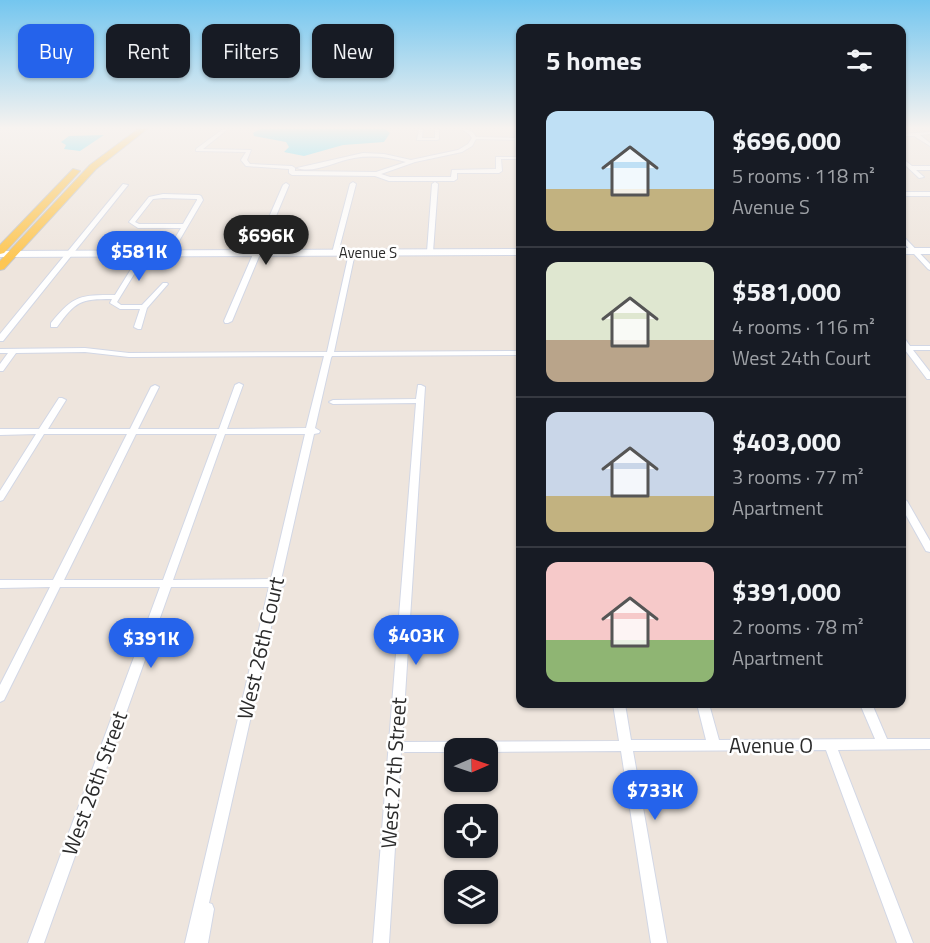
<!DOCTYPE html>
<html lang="en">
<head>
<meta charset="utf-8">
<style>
	body { margin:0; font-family:"Titillium Web",sans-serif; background:#20242c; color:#f1f3f6; height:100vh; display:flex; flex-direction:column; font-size:22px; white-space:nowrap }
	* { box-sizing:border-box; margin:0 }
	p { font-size:20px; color:#9ea1a6 }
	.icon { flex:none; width:33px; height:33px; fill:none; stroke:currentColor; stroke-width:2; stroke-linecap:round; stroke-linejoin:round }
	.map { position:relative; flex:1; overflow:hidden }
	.side { position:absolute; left:516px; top:24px; width:390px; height:684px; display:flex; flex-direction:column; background:#171b24; border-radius:12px; box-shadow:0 2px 4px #0004 }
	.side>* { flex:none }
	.guide { position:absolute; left:18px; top:24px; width:408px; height:54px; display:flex; gap:12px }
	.needle { width:39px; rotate:88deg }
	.controls { position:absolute; left:444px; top:738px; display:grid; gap:12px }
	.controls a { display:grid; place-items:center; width:54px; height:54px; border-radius:12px; background:#171b24; box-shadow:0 2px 4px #0004; font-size:30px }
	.price { position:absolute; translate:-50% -51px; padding:0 14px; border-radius:21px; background:#2563eb; color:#fff; font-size:20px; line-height:39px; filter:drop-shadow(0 2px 3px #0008) }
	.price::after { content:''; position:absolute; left:50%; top:36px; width:18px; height:14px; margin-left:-9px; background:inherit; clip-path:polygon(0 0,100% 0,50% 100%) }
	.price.active { background:#222; color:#fff }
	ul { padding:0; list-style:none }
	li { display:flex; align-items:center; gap:18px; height:150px; padding:0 30px }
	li+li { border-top:2px solid #363941 }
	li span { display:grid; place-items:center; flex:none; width:168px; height:120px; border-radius:12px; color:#555 }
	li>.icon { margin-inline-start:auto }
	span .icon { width:72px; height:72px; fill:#fffc; stroke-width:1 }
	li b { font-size:26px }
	h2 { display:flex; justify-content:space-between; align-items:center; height:72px; padding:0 30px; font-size:26px }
	.pill { padding:0 21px; border-radius:12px; background:#171b24; box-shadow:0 2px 4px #0004; font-size:21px; line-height:54px }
	.pill.active { background:#2563eb; color:#fff }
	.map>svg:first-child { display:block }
</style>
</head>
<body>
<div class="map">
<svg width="930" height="943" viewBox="0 0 930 943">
	<rect width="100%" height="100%" fill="#eee5dd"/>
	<path fill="#67e0f9" d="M 260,129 L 385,129 L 390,133 L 384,142 L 343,145 L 304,156 L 284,152 L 289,147 L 286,142 L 254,136 L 253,133 Z
		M 104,135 L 80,151 L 64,149 L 66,145 L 61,142 L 69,136 Z"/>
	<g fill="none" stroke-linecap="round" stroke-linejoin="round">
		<defs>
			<path id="street" d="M 223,129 L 228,129 L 203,149 L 251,150 L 247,160 L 250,164 L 292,166 L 295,168 L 295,171 L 376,172 L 406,162 C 389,157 372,155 354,158 C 336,161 314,174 297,168 L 363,153 L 384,154 L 411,160 L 458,150 L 468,144 L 472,138 L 470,135 L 462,129 C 468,129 473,131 476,137 L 515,138 L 514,129 L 518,129 L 520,159 L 501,159 L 502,171 L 499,173 L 457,173 L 457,179 L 454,181 L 389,181 L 375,176 L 292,175 L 289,173 L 289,169 L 246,166 L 241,160 L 246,152 L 196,151 L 196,149 ZM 476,139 L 515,140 L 517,157 L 496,157 L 496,169 L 452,170 L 451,177 L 390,177 L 381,174 L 415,162 L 462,152 L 472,146 Z
				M 419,129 L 423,129 L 422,138 L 435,138 L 435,129 L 439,129 L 439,139 L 437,140 L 417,140 Z
				M 930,132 L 930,134 L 920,135 L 930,143 L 930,146 L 914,136 L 902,136 L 902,134 Z
				M 902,158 L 912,166 L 930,166 L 930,170 L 916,170 L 924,177 L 919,178 L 902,162 Z
				M 353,182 L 356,184 L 338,253 L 333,254 L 332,253 L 350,184 Z
				M 435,182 L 438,184 L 433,252 L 430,254 L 427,252 L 432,184 Z
				M 286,183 L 289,185 L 232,321 L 228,323 L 225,323 L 224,321 L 283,185 Z
				M 123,184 L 128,185 L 3,341 L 0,341 L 0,334 Z
				M 902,192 L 930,192 L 930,196 L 902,196 Z
				M 163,194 L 199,195 L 201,196 L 203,200 L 172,253 L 169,255 L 166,253 L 181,228 L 138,228 L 129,222 L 149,197 ZM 163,198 L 197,199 L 197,200 L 183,224 L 139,224 L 135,222 L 153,199 Z
				M 902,236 L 904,237 L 930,264 L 930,270 L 928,269 L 902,241 Z
				M 144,251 L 147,253 L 117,302 L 121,305 L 142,305 L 163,283 L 167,283 L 168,284 L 147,308 L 141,329 L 138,329 L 134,327 L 140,309 L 120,309 L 110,303 L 112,299 C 80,299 76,301 57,327 L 51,327 L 51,323 C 74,295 80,295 115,295 L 141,253 Z
				M 352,251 L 355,253 L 334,352 L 520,351 L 520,355 L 332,356 L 331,358 L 315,428 L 320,431 L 319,433 L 314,434 L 281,580 L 285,583 L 284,586 L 280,587 L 209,903 L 212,904 L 214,909 L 208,943 L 185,943 L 269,587 L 171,587 L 44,943 L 28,943 L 160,587 L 60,587 L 4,700 L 0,702 L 0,685 L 50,587 L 0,588 L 0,580 L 53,580 L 127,434 L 44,434 L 3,500 L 0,501 L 0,491 L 36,434 L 0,435 L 0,429 L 39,429 L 59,398 L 62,398 L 66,400 L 48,429 L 130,429 L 151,387 L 155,385 L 159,387 L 138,429 L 219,429 L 235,385 L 239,383 L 243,385 L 227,429 L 306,428 L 324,356 L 129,357 L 85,352 L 16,353 L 3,371 L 0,371 L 0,364 L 8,353 L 0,353 L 0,349 L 85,348 L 129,353 L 327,352 L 349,253 ZM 136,434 L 217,434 L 163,580 L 64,580 ZM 225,434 L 305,434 L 271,579 L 173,580 Z
				M 902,339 L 905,339 L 910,346 L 930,346 L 930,350 L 913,350 L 930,372 L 930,379 L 927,379 L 905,350 L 902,350 Z
				M 418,385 L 421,385 L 425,387 L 402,742 L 619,741 L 613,704 L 625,704 L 631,740 L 706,740 L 697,704 L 709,704 L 719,740 L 875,739 L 860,704 L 872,704 L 887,739 L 930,739 L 930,749 L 838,750 L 913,943 L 897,943 L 826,750 L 633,751 L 667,943 L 651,943 L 621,751 L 488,752 L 488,748 L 454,748 L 454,752 L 401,752 L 389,943 L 373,943 L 416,403 L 333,404 L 329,402 L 333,400 L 416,399 Z
				M 902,498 L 907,501 L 930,541 L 930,552 L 926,551 L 902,508 Z"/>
			<path id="secondary" d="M 902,248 L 930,248 L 930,254 L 902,254 Z
				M 520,249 L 520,255 L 0,257 L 0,251 Z"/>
			<path id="primary" d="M 138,129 L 147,129 L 96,169 L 4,269 L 0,270 L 0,261 L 90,165 Z
				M 73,169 L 80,171 L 4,253 L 0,254 L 0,245 Z"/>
		</defs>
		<use href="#street" stroke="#d2d7e5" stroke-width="2"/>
		<use href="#secondary" stroke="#d2d7e5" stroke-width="2"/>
		<use href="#primary" stroke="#c8c8c8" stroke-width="2"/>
		<use href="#street" fill="#fff" fill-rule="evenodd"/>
		<use href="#secondary" fill="#fff" fill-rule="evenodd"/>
		<use href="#primary" fill="#fdc653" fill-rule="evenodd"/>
	</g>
	<linearGradient id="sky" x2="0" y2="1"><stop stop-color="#74c6ef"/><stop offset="0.49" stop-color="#f7f3f0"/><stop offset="1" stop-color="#f7f3f0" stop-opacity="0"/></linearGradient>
	<rect width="930" height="261" fill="url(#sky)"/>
	<g text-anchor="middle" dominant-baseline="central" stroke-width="5" stroke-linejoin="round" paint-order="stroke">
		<g font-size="15" fill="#2b2b2b" stroke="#fff">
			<text x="368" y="252">Avenue S</text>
		</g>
		<g font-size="21" fill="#2b2b2b" stroke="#fff">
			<text transform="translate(260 648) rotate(-77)">West 26th Court</text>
			<text x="771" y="745">Avenue O</text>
			<text transform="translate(393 773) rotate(-86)">West 27th Street</text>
			<text transform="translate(94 783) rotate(-70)">West 26th Street</text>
		</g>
	</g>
</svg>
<div class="controls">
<a><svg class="needle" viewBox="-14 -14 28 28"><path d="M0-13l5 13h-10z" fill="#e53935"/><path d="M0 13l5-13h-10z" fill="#9ea1a6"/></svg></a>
<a><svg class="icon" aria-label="locate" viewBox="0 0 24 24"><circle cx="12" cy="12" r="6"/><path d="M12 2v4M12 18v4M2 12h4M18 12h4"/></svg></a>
<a><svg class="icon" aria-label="layers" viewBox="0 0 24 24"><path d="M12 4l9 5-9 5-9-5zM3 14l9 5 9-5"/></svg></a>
</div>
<b class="price active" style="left:266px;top:266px">$696K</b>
<b class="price" style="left:139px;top:282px">$581K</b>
<b class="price" style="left:416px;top:666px">$403K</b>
<b class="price" style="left:151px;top:669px">$391K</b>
<b class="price" style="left:655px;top:821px">$733K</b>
<div class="guide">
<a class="pill active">Buy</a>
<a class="pill">Rent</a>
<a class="pill">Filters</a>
<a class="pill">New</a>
</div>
<section class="side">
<h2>5 homes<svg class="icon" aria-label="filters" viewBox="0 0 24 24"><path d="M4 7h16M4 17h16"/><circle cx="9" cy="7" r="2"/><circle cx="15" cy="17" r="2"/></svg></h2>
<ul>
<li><span style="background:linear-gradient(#bfe0f5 65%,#c2b280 0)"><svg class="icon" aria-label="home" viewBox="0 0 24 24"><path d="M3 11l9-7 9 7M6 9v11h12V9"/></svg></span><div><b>$696,000</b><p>5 rooms · 118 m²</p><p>Avenue S</p></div></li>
<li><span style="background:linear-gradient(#dfe7d0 65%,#b9a48a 0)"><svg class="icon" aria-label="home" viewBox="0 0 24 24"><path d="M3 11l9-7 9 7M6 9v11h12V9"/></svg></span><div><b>$581,000</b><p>4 rooms · 116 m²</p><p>West 24th Court</p></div></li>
<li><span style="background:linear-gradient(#c9d6e8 70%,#c2b280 0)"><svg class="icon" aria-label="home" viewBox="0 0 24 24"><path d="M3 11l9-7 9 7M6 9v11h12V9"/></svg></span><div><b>$403,000</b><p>3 rooms · 77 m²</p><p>Apartment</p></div></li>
<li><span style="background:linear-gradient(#f6c9c9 65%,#8fb573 0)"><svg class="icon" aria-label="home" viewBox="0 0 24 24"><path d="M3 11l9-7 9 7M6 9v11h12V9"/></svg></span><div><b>$391,000</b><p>2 rooms · 78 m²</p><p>Apartment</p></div></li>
</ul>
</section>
</div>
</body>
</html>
